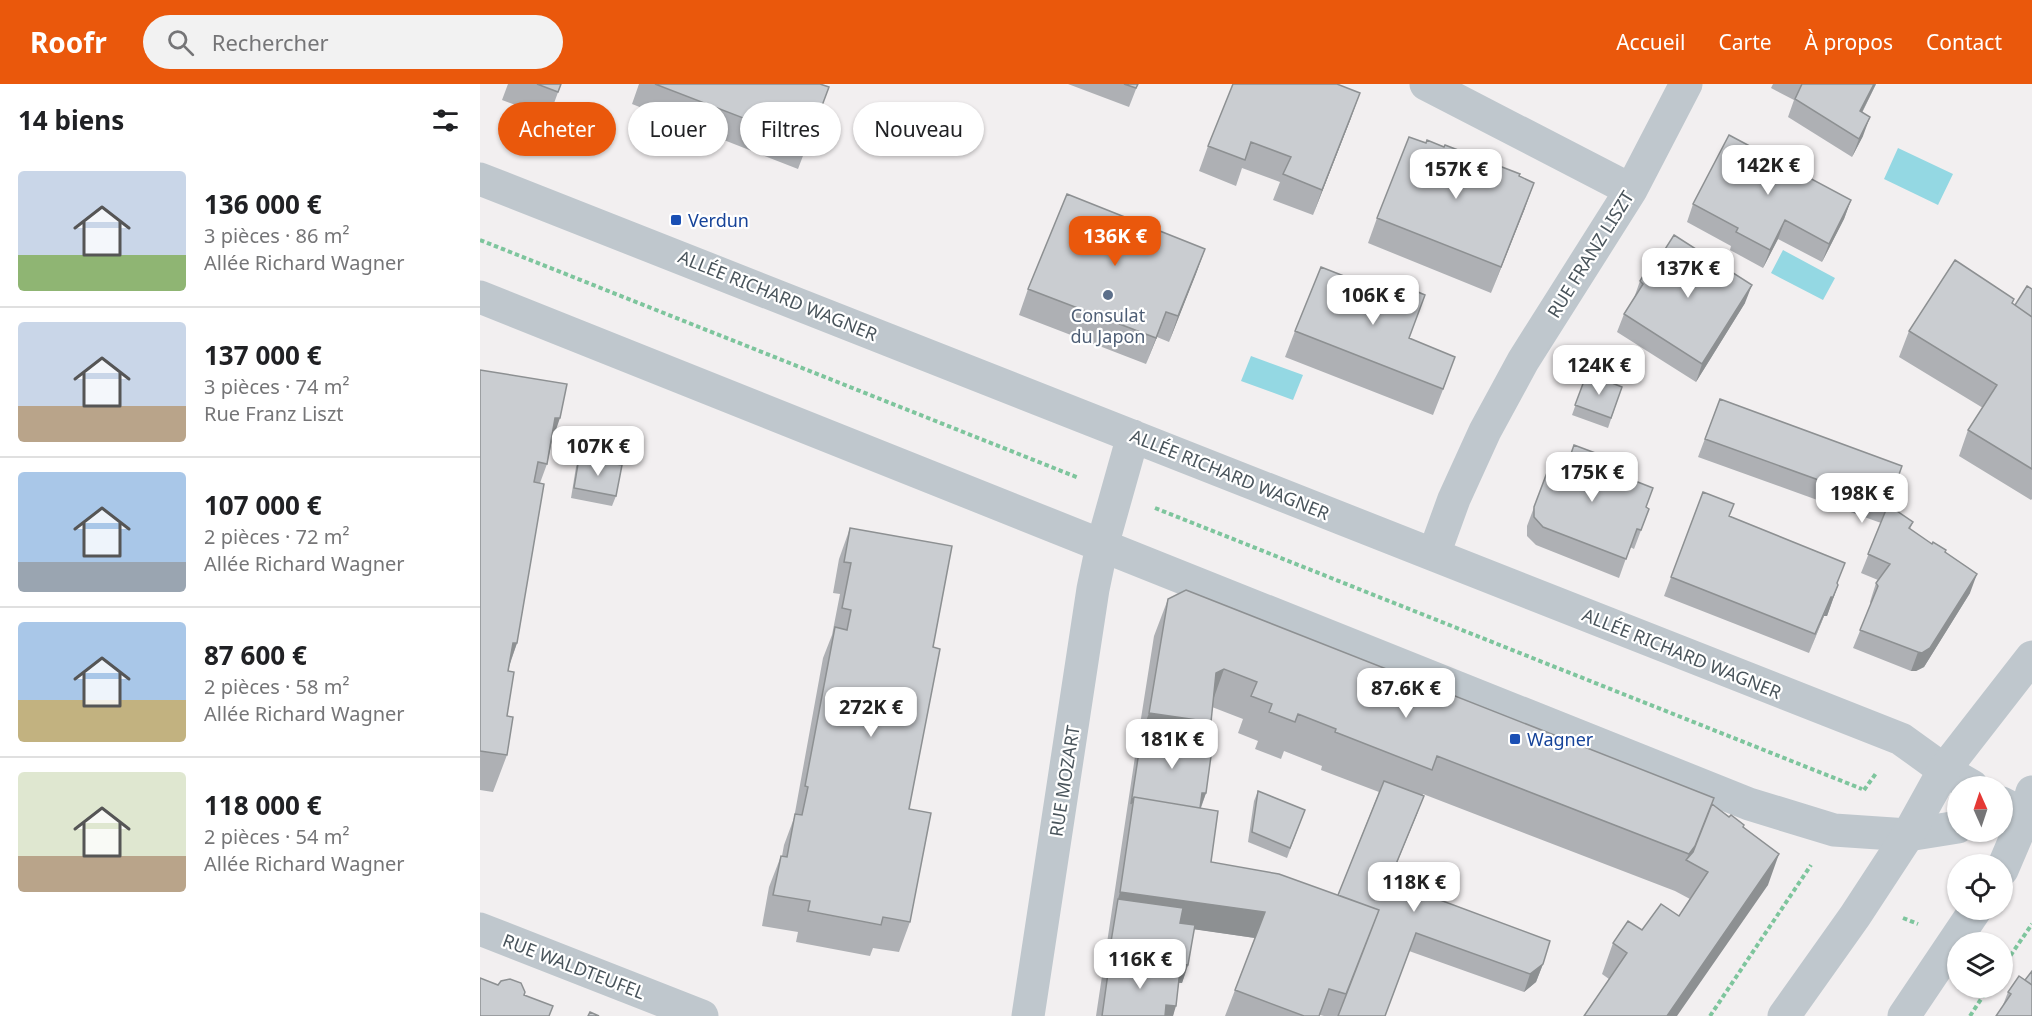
<!DOCTYPE html>
<html lang="fr">
<head>
<meta charset="utf-8">
<style>
	body { margin:0; font-family:"Noto Sans",sans-serif; background:#f2f2f2; color:#202124; height:100vh; display:flex; flex-direction:column; font-size:22px; white-space:nowrap }
	* { box-sizing:border-box; margin:0 }
	p { font-size:20px; color:#757577 }
	.icon { flex:none; width:33px; height:33px; fill:none; stroke:currentColor; stroke-width:2; stroke-linecap:round; stroke-linejoin:round }
	.map { position:relative; flex:1; overflow:hidden }
	.details { display:flex; flex-direction:column; background:#fff; width:480px }
	.details>* { flex:none }
	.banner { position:absolute; left:18px; top:18px; width:570px; height:54px; display:flex; gap:12px }
	.needle { width:39px; rotate:357deg }
	.tools { position:absolute; left:1467px; top:692px; display:grid; gap:12px }
	.tools a { display:grid; place-items:center; width:66px; height:66px; border-radius:50%; background:#fff; box-shadow:0 2px 4px #0004; font-size:30px }
	.price { position:absolute; translate:-50% -51px; padding:0 14px; border-radius:12px; background:#fff; color:#222; font-size:20px; line-height:39px; filter:drop-shadow(0 2px 3px #0008) }
	.price::after { content:''; position:absolute; left:50%; top:36px; width:18px; height:14px; margin-left:-9px; background:inherit; clip-path:polygon(0 0,100% 0,50% 100%) }
	.price.current { background:#ea580c; color:#fff }
	ul { padding:0; list-style:none }
	li { display:flex; align-items:center; gap:18px; height:150px; padding:0 18px }
	li+li { border-top:2px solid #e0e0e0 }
	li span { display:grid; place-items:center; flex:none; width:168px; height:120px; border-radius:6px; color:#555 }
	li>.icon { margin-inline-start:auto }
	span .icon { width:72px; height:72px; fill:#fffc; stroke-width:1 }
	li b { font-size:26px }
	h2 { display:flex; justify-content:space-between; align-items:center; height:72px; padding:0 18px; font-size:26px }
	.chip { padding:0 21px; border-radius:27px; background:#fff; box-shadow:0 2px 4px #0004; font-size:21px; line-height:54px }
	.chip.current { background:#ea580c; color:#fff }
	header { display:flex; align-items:center; gap:36px; box-sizing:border-box; height:84px; padding:0 30px; background:#ea580c; color:#fff }
	header strong { font-size:28px }
	nav { display:flex; gap:33px; margin-inline-start:auto; font-size:21px }
	.search { width:420px; height:54px; background:#f2f2f2; display:flex; align-items:center; gap:15px; box-sizing:border-box; padding:0 21px; border-radius:33px; color:#757577; font-size:22px }
	main { display:flex; flex:1; min-height:0 }
	.map>svg:first-child { display:block }
</style>
</head>
<body>
<header>
<strong>Roofr</strong>
<div class="search"><svg class="icon" aria-label="search" viewBox="0 0 24 24"><circle cx="10" cy="10" r="6"/><path d="M15 15l6 6"/></svg>Rechercher</div>
<nav><a>Accueil</a><a>Carte</a><a>À propos</a><a>Contact</a></nav>
</header>
<main>
<section class="details">
<h2>14 biens<svg class="icon" aria-label="filters" viewBox="0 0 24 24"><path d="M4 7h16M4 17h16"/><circle cx="9" cy="7" r="2"/><circle cx="15" cy="17" r="2"/></svg></h2>
<ul>
<li><span style="background:linear-gradient(#c9d6e8 70%,#8fb573 0)"><svg class="icon" aria-label="home" viewBox="0 0 24 24"><path d="M3 11l9-7 9 7M6 9v11h12V9"/></svg></span><div><b>136 000 €</b><p>3 pièces · 86 m²</p><p>Allée Richard Wagner</p></div></li>
<li><span style="background:linear-gradient(#c9d6e8 70%,#b9a48a 0)"><svg class="icon" aria-label="home" viewBox="0 0 24 24"><path d="M3 11l9-7 9 7M6 9v11h12V9"/></svg></span><div><b>137 000 €</b><p>3 pièces · 74 m²</p><p>Rue Franz Liszt</p></div></li>
<li><span style="background:linear-gradient(#a9c7e8 75%,#9aa5b1 0)"><svg class="icon" aria-label="home" viewBox="0 0 24 24"><path d="M3 11l9-7 9 7M6 9v11h12V9"/></svg></span><div><b>107 000 €</b><p>2 pièces · 72 m²</p><p>Allée Richard Wagner</p></div></li>
<li><span style="background:linear-gradient(#a9c7e8 65%,#c2b280 0)"><svg class="icon" aria-label="home" viewBox="0 0 24 24"><path d="M3 11l9-7 9 7M6 9v11h12V9"/></svg></span><div><b>87 600 €</b><p>2 pièces · 58 m²</p><p>Allée Richard Wagner</p></div></li>
<li><span style="background:linear-gradient(#dfe7d0 70%,#b9a48a 0)"><svg class="icon" aria-label="home" viewBox="0 0 24 24"><path d="M3 11l9-7 9 7M6 9v11h12V9"/></svg></span><div><b>118 000 €</b><p>2 pièces · 54 m²</p><p>Allée Richard Wagner</p></div></li>
</ul>
</section>
<div class="map">
<svg width="1552" height="932" viewBox="0 0 1552 932">
	<rect width="100%" height="100%" fill="#f2eff0"/>
	<path fill="#94d8e3" d="M 1418,64 L 1473,90 L 1458,121 L 1404,95 Z
		M 1303,166 L 1355,194 L 1343,216 L 1291,189 Z
		M 771,272 L 823,291 L 813,316 L 761,297 Z"/>
	<g fill="none" stroke-linecap="round" stroke-linejoin="round">
		<path stroke="#7ec59d" stroke-width="4" stroke-dasharray="4.5 3" stroke-linecap="butt" d="M 0,156 L 599,394
			M 675,424 L 1382,705
			M 1384,706 L 1397,688
			M 1423,834 L 1438,840
			M 1522,884 L 1552,840
			M 1230,932 L 1331,781
			M 1490,932 L 1509,903"/>
		<path stroke="#bfc7cd" stroke-width="33" d="M 946,0 L 1151,106
			M 0,95 L 1421,655 L 1464,686 L 1492,702
			M 0,213 L 1269,720 L 1354,746 L 1428,751 L 1478,743
			M 954,470 L 974,415 L 1005,347 L 1043,277 L 1151,106 L 1206,0
			M 1522,719 L 1552,735
			M 0,845 L 222,932
			M 548,932 L 613,505 L 622,462 L 653,352"/>
		<path stroke="#bfc7cd" stroke-width="33" d="M 1522,786 L 1545,732 L 1552,708
			M 1304,932 L 1375,832 L 1428,751 L 1464,686 L 1552,573
			M 1424,932 L 1496,825"/>
	</g>
	<path fill="#aeb0b4" fill-rule="evenodd" d="M 28,0 L 81,0 L 69,33 L 22,16 Z
		M 159,0 L 340,0 L 349,3 L 318,85 L 152,20 Z
		M 588,0 L 658,0 L 649,23 Z
		M 1293,0 L 1396,0 L 1382,29 L 1383,52 L 1372,73 L 1308,33 L 1314,16 L 1291,4 Z
		M 871,34 L 833,131 L 793,116 L 800,98 L 762,84 L 756,102 L 719,87 L 728,62 Z
		M 946,59 L 1039,92 L 1045,124 L 1011,209 L 888,159 L 897,134 Z
		M 1371,116 L 1364,135 L 1342,178 L 1298,155 L 1283,184 L 1250,166 L 1251,162 L 1207,138 L 1213,120 Z
		M 725,165 L 689,258 L 677,253 L 666,280 L 539,231 L 548,205 Z
		M 1160,197 L 1265,219 L 1216,298 L 1137,248 L 1144,230 L 1154,214 Z
		M 1552,205 L 1552,415 L 1551,416 L 1479,372 L 1488,346 L 1503,324 L 1419,273 L 1429,247 L 1535,221 Z
		M 907,209 L 929,254 L 966,298 L 953,331 L 805,273 L 815,247 Z
		M 0,286 L 71,362 L 67,380 L 60,399 L 37,559 L 29,583 L 27,632 L 27,671 L 13,708 L 0,706 Z
		M 1107,289 L 1142,303 L 1128,344 L 1092,331 Z
		M 1240,315 L 1408,421 L 1433,438 L 1430,445 L 1452,460 L 1465,468 L 1490,509 L 1444,583 L 1436,587 L 1431,587 L 1373,564 L 1391,520 L 1390,518 L 1396,499 L 1398,496 L 1381,489 L 1401,439 L 1218,373 Z
		M 99,374 L 136,412 L 132,422 L 91,414 L 96,383 Z
		M 1071,378 L 1086,384 L 1122,384 L 1166,423 L 1169,425 L 1154,465 L 1150,463 L 1139,494 L 1056,461 L 1047,452 L 1047,442 Z
		M 1223,408 L 1249,432 L 1357,500 L 1358,501 L 1347,532 L 1344,532 L 1329,569 L 1184,512 Z
		M 370,444 L 453,563 L 429,725 L 430,838 L 419,868 L 393,864 L 390,872 L 316,858 L 318,848 L 282,842 L 289,803 L 301,772 L 302,772 L 304,761 L 314,734 L 343,574 L 352,551 L 360,510 L 353,509 L 359,475 Z
		M 688,515 L 1232,720 L 1264,743 L 1288,801 L 1129,895 L 1122,890 L 1133,859 L 1162,846 L 1199,832 L 1210,815 L 1195,807 L 943,710 L 937,730 L 909,797 L 1063,880 L 1056,898 L 1044,908 L 929,867 L 905,932 L 844,932 L 840,931 L 839,932 L 745,932 L 775,854 L 714,845 L 708,881 L 702,899 L 699,899 L 693,932 L 616,932 L 656,666 L 674,552 ZM 732,623 L 763,635 L 758,649 L 778,657 L 775,665 L 801,675 L 804,667 L 842,682 L 841,686 L 899,708 L 858,811 L 731,778 L 721,724 L 726,709 L 728,672 L 724,656 Z
		M 778,707 L 825,726 L 807,774 L 768,758 L 774,717 Z
		M 1528,908 L 1552,932 L 1523,921 Z"/>
	<path fill="#8d9092" d="M 1394,0 L 1396,0 L 1373,46 L 1380,27 Z
		M 880,9 L 871,34 L 833,131 L 842,106 Z
		M 1390,33 L 1383,52 L 1372,73 L 1379,55 Z
		M 1054,99 L 1045,124 L 1011,209 L 1021,183 Z
		M 1371,116 L 1364,135 L 1342,178 L 1349,160 Z
		M 1305,136 L 1298,155 L 1283,184 L 1290,166 Z
		M 725,165 L 716,190 L 689,258 L 698,232 Z
		M 1272,201 L 1265,219 L 1216,298 L 1222,280 Z
		M 686,228 L 677,253 L 666,280 Z
		M 75,334 L 80,334 L 67,372 Z
		M 1497,490 L 1490,509 L 1444,583 L 1436,587 L 1431,587 L 1438,568 Z
		M 1358,501 L 1347,532 L 1344,532 L 1329,569 L 1351,513 Z
		M 33,559 L 37,559 L 24,596 Z
		M 744,585 L 731,622 L 736,589 Z
		M 669,629 L 731,638 L 717,675 L 662,648 Z
		M 722,709 L 726,709 L 719,728 Z
		M 944,712 L 937,730 L 902,815 L 909,797 Z
		M 1215,762 L 1210,778 L 1206,776 L 1209,770 Z
		M 1299,770 L 1288,801 L 1197,932 L 1187,932 Z
		M 640,808 L 785,828 L 775,854 L 635,834 L 638,815 Z
		M 695,879 L 708,881 L 702,899 L 691,898 Z
		M 1063,880 L 1056,898 L 1044,908 L 1050,890 Z
		M 686,921 L 696,922 L 693,932 L 682,932 Z"/>
	<path fill="#cacdd1" stroke="#8d9092" stroke-width="1.5" d="M 57,0 L 81,0 L 78,8 Z
		M 175,0 L 340,0 L 349,3 L 328,59 Z
		M 644,0 L 658,0 L 656,4 Z
		M 753,0 L 857,0 L 880,9 L 842,106 L 803,90 L 811,73 L 771,58 L 765,76 L 728,62 Z
		M 1322,0 L 1394,0 L 1380,27 L 1390,33 L 1379,55 L 1315,15 Z
		M 1249,51 L 1371,116 L 1349,160 L 1305,136 L 1290,166 L 1256,148 L 1258,144 L 1213,120 Z
		M 929,53 L 946,59 L 947,56 L 964,63 L 965,61 L 1040,90 L 1039,92 L 1054,99 L 1021,183 L 897,134 Z
		M 587,110 L 725,165 L 698,232 L 686,228 L 676,254 L 548,205 Z
		M 1194,151 L 1272,201 L 1222,280 L 1144,230 L 1163,200 L 1160,197 L 1166,187 L 1171,179 L 1175,181 Z
		M 1475,176 L 1534,215 L 1532,219 L 1552,233 L 1552,385 L 1488,346 L 1517,301 L 1429,247 Z
		M 841,183 L 907,209 L 912,197 L 945,211 L 929,254 L 975,273 L 963,305 L 815,247 Z
		M 1547,202 L 1552,205 L 1552,233 L 1535,221 Z
		M 0,286 L 87,300 L 80,334 L 75,334 L 67,380 L 58,378 L 54,398 L 64,400 L 37,559 L 33,559 L 28,587 L 34,588 L 27,632 L 33,633 L 27,671 L 0,667 Z
		M 1107,289 L 1142,303 L 1131,334 L 1095,321 Z
		M 1240,315 L 1422,382 L 1408,421 L 1433,438 L 1429,444 L 1452,460 L 1453,458 L 1466,466 L 1465,468 L 1497,490 L 1450,564 L 1442,569 L 1438,568 L 1380,546 L 1398,502 L 1396,499 L 1410,480 L 1388,470 L 1408,421 L 1225,355 Z
		M 1094,361 L 1126,373 L 1122,384 L 1173,404 L 1166,423 L 1169,425 L 1161,446 L 1157,445 L 1146,475 L 1063,443 L 1054,433 L 1054,423 L 1071,378 L 1086,384 Z
		M 99,374 L 142,381 L 136,412 L 94,404 Z
		M 1223,408 L 1254,420 L 1249,432 L 1365,479 L 1357,499 L 1358,501 L 1353,513 L 1351,513 L 1335,550 L 1191,493 Z
		M 370,444 L 472,462 L 453,563 L 460,565 L 429,725 L 451,729 L 430,838 L 403,833 L 401,841 L 328,827 L 330,817 L 293,811 L 301,772 L 307,773 L 315,730 L 322,731 L 328,703 L 325,702 L 355,543 L 367,546 L 371,526 L 362,524 L 371,479 L 364,478 Z
		M 706,506 L 1234,714 L 1215,762 L 1209,770 L 957,672 L 952,686 L 855,648 L 856,645 L 818,630 L 815,638 L 789,628 L 792,620 L 771,612 L 777,598 L 744,585 L 736,589 L 731,638 L 669,629 L 688,515 Z
		M 662,648 L 729,657 L 728,672 L 731,672 L 726,709 L 722,709 L 720,724 L 654,713 L 651,720 Z
		M 904,697 L 944,712 L 909,797 L 1070,857 L 1063,880 L 1050,890 L 936,849 L 905,932 L 858,932 L 899,826 L 858,811 Z
		M 778,707 L 825,726 L 810,764 L 772,748 Z
		M 654,713 L 738,727 L 731,778 L 799,790 L 899,826 L 866,910 L 849,905 L 839,932 L 824,932 L 755,906 L 785,828 L 640,808 Z
		M 1232,720 L 1249,733 L 1251,731 L 1264,741 L 1263,743 L 1299,770 L 1187,932 L 1104,932 L 1147,869 L 1133,859 L 1148,837 L 1162,846 L 1181,820 L 1199,832 L 1228,788 L 1206,776 L 1213,768 Z
		M 638,815 L 703,824 L 700,839 L 715,841 L 708,881 L 695,879 L 694,885 L 630,875 L 627,882 Z
		M 630,875 L 700,886 L 696,922 L 686,921 L 685,932 L 622,932 Z
		M 1552,887 L 1552,901 L 1545,896 Z
		M 1539,892 L 1552,901 L 1552,932 L 1516,932 L 1531,910 L 1528,908 Z
		M 0,894 L 18,901 L 21,897 L 30,895 L 41,899 L 45,908 L 44,911 L 73,922 L 69,932 L 0,932 Z
		M 110,928 L 119,932 L 108,932 Z"/>
	<g fill="#1a4fb4" stroke="#fff" stroke-width="2">
		<rect x="190" y="130" width="12" height="12" rx="3"/>
		<rect x="1029" y="649" width="12" height="12" rx="3"/>
	</g>
	<circle fill="#5c6f8a" stroke="#fff" stroke-width="2" cx="628" cy="211" r="6"/>
	<g text-anchor="middle" dominant-baseline="central" stroke-width="4.5" stroke-linejoin="round" paint-order="stroke">
		<g font-size="18" fill="#164399" stroke="#fff" text-anchor="start">
			<text x="208" y="136">Verdun</text>
			<text x="1047" y="655">Wagner</text>
		</g>
		<g font-size="18" fill="#49545b" stroke="#fff">
			<text transform="translate(1110 170) rotate(-58)">RUE FRANZ LISZT</text>
			<text transform="translate(298 211) rotate(22)">ALLÉE RICHARD WAGNER</text>
			<text transform="translate(750 390) rotate(22)">ALLÉE RICHARD WAGNER</text>
			<text transform="translate(1202 569) rotate(22)">ALLÉE RICHARD WAGNER</text>
			<text transform="translate(584 697) rotate(-81)">RUE MOZART</text>
			<text transform="translate(94 882) rotate(21)">RUE WALDTEUFEL</text>
		</g>
		<g font-size="18" fill="#4e5e75" stroke="#fff">
			<text x="628" y="231">Consulat<tspan x="628" dy="21">du Japon</tspan></text>
		</g>
	</g>
</svg>
<div class="tools">
<a><svg class="needle" viewBox="-14 -14 28 28"><path d="M0-13l5 13h-10z" fill="#e53935"/><path d="M0 13l5-13h-10z" fill="#757577"/></svg></a>
<a><svg class="icon" aria-label="locate" viewBox="0 0 24 24"><circle cx="12" cy="12" r="6"/><path d="M12 2v4M12 18v4M2 12h4M18 12h4"/></svg></a>
<a><svg class="icon" aria-label="layers" viewBox="0 0 24 24"><path d="M12 4l9 5-9 5-9-5zM3 14l9 5 9-5"/></svg></a>
</div>
<b class="price" style="left:1288px;top:112px">142K €</b>
<b class="price" style="left:976px;top:116px">157K €</b>
<b class="price current" style="left:635px;top:183px">136K €</b>
<b class="price" style="left:1208px;top:215px">137K €</b>
<b class="price" style="left:893px;top:242px">106K €</b>
<b class="price" style="left:1119px;top:312px">124K €</b>
<b class="price" style="left:118px;top:393px">107K €</b>
<b class="price" style="left:1112px;top:419px">175K €</b>
<b class="price" style="left:1382px;top:440px">198K €</b>
<b class="price" style="left:926px;top:635px">87.6K €</b>
<b class="price" style="left:391px;top:654px">272K €</b>
<b class="price" style="left:692px;top:686px">181K €</b>
<b class="price" style="left:934px;top:829px">118K €</b>
<b class="price" style="left:660px;top:906px">116K €</b>
<div class="banner">
<a class="chip current">Acheter</a>
<a class="chip">Louer</a>
<a class="chip">Filtres</a>
<a class="chip">Nouveau</a>
</div>
</div>
</main>
</body>
</html>
